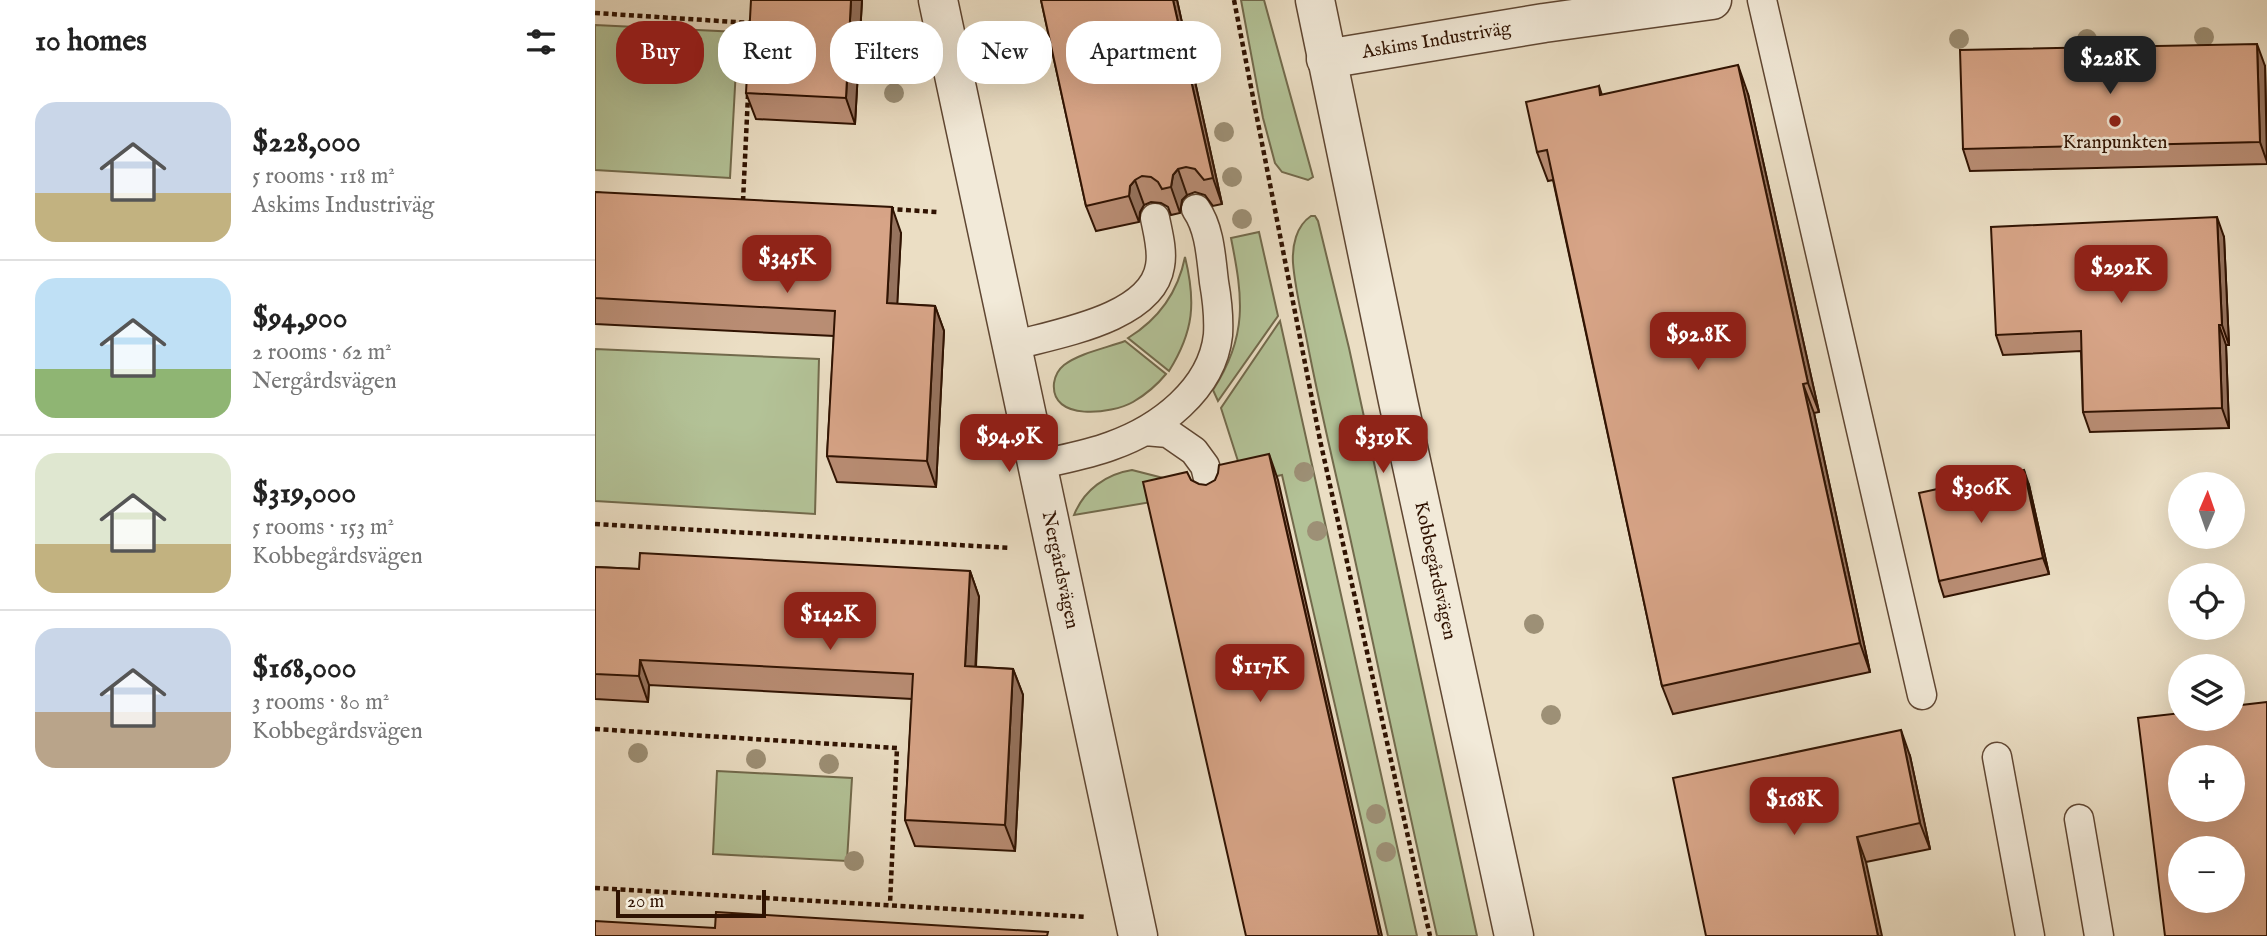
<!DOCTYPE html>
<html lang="en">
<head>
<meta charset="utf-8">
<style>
	body { margin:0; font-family:"IM FELL English",serif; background:#f6f6f6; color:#222; height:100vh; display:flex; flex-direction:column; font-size:26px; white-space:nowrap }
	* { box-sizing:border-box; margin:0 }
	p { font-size:23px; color:#767676 }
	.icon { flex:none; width:38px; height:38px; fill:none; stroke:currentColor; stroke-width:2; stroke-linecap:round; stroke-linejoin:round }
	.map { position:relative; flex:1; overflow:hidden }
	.details { display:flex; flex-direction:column; background:#fff; width:595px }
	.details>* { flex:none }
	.guide { position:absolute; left:21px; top:21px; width:665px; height:63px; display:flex; gap:14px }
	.needle { width:46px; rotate:2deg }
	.buttons { position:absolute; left:1573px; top:472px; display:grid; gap:14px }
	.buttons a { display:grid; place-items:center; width:77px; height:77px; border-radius:50%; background:#fff; box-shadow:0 7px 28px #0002; font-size:35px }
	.scale { position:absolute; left:21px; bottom:18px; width:150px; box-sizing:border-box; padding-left:7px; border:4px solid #301302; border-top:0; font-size:19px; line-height:24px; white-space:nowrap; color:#301302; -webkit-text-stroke:5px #f2ead9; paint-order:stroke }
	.price { position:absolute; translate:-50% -60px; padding:0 16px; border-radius:14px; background:#8f2418; color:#fff; font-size:23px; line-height:46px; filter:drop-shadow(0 2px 4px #0008) }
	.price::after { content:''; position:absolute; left:50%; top:42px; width:21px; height:16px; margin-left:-10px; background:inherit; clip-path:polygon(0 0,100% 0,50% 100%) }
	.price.on { background:#222; color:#fff }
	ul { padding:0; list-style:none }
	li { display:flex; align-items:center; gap:21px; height:175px; padding:0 35px }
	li+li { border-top:2px solid #e0e0e0 }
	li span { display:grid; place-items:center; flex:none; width:196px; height:140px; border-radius:21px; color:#555 }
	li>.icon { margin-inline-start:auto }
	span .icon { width:84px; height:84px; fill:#fffc; stroke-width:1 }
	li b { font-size:30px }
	h2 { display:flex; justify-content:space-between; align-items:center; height:84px; padding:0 35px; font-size:30px }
	.chip { padding:0 24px; border-radius:28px; background:#fff; box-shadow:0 7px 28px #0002; font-size:24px; line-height:63px }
	.chip.on { background:#8f2418; color:#fff }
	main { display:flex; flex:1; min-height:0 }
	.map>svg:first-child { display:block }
</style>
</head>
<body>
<main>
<section class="details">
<h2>10 homes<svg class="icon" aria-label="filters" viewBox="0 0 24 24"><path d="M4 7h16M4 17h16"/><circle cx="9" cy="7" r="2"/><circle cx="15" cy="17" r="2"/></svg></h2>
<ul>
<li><span style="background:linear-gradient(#c9d6e8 65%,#c2b280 0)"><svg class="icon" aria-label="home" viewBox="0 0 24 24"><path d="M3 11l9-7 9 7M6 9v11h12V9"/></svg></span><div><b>$228,000</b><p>5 rooms · 118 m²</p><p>Askims Industriväg</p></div></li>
<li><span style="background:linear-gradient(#bfe0f5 65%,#8fb573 0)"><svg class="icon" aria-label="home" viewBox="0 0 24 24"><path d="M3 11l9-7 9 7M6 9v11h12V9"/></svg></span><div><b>$94,900</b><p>2 rooms · 62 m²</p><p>Nergårdsvägen</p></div></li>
<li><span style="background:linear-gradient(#dfe7d0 65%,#c2b280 0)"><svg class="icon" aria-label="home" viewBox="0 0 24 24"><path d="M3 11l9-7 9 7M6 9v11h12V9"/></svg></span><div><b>$319,000</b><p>5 rooms · 153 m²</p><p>Kobbegårdsvägen</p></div></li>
<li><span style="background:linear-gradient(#c9d6e8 60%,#b9a48a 0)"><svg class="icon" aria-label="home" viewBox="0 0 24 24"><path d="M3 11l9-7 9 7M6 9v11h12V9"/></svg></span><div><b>$168,000</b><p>3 rooms · 80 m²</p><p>Kobbegårdsvägen</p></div></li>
</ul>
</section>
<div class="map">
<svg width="1672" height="936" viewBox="0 0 1672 936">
	<rect width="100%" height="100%" fill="#ebdec4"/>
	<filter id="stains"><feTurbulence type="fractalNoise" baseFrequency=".00286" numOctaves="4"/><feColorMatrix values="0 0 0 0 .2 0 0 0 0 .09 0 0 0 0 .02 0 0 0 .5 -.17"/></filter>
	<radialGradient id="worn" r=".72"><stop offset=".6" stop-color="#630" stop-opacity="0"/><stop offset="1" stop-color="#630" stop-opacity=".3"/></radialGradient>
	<path fill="#b3c297" stroke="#726a4c" stroke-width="2" d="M 646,0 L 669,0 L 718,177 L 713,180 L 687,172 L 680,163 L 668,118 Z
		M 0,25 L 143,32 L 135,178 L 0,170 Z
		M 716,216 L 720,216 L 723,221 L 754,348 L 882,936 L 842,936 C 811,800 783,664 753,528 C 739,466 724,404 712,341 C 707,316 700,289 698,263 C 697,246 701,226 716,216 Z
		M 664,232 L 683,316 L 623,401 L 618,390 C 653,336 648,298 636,238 Z
		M 590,257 C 601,302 599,331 574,371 L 533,338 C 564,319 583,292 590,257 Z
		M 685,321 L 822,936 L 793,936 L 687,475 L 650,483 L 626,408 Z
		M 530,341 L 571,374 C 562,385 550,395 538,402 C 517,414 455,422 459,383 C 460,376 464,369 469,365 C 485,353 511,348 530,341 Z
		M 0,349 L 224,359 L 220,514 L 0,501 Z
		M 537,470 L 576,480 L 598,495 L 479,515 C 489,490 511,474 537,470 Z
		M 122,771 L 257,778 L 252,861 L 118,854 Z"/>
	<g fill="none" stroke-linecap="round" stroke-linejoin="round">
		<defs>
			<path id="service" d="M 1167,0 L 1327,695
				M 417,346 C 459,334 557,319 565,266 C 568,251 563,233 560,218
				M 550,431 L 573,433 L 599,451 L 610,466 L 617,494
				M 442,465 C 467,459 492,455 516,446 C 564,429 617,390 623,335 C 624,318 622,299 619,282 C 616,258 615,229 601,209
				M 1402,757 L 1435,936
				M 1484,819 L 1504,936"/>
			<g id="minor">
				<path id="s1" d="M 343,0 L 543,936"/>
				<path id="s2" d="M 731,59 L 949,23 L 1117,0"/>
			</g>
			<g id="tertiary">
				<path id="s3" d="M 720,0 L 803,401 L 919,936"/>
			</g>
		</defs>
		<use href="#service" stroke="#5f4632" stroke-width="31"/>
		<use href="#minor" stroke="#5f4632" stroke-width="41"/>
		<use href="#tertiary" stroke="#5f4632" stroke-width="41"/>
		<path stroke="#301302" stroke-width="4.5" stroke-dasharray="5 3.5" stroke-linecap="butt" d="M 639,0 L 725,440 L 835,936
			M 0,13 L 156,23 L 156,26
			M 148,201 L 153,95
			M 294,209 L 342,212
			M 0,524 L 415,548
			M 0,729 L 302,748 L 295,904
			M 0,888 L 492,917"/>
		<use href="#service" stroke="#f2ead9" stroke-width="28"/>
		<use href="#minor" stroke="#f2ead9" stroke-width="38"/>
		<use href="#tertiary" stroke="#f2ead9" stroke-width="38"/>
	</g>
	<g fill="#9d9076">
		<circle cx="1609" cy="37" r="10"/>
		<circle cx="1364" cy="39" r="10"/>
		<circle cx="1492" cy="39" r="10"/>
		<circle cx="299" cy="93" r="10"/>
		<circle cx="629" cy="132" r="10"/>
		<circle cx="637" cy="177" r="10"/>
		<circle cx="647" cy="219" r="10"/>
		<circle cx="709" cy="472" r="10"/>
		<circle cx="722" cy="531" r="10"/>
		<circle cx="939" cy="624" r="10"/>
		<circle cx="956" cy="715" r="10"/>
		<circle cx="43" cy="753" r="10"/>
		<circle cx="161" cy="759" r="10"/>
		<circle cx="234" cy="764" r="10"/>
		<circle cx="781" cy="814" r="10"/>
		<circle cx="791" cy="852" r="10"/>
		<circle cx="259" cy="861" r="10"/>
	</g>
	<path fill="#b98d74" stroke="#301302" stroke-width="2" d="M 267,0 L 260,124 L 161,119 L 151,93 Z
		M 446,0 L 582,0 L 627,204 L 618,206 L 610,195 L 600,192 L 592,195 L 587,200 L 585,213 L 576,215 L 573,207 L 566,203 L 556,202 L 549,205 L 545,212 L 544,222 L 501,231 L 491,206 Z
		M 1670,66 L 1672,164 L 1375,171 L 1368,149 Z
		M 1004,86 L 1007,95 L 1153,94 L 1224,412 L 1219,413 L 1275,672 L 1078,714 L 1067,686 L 958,180 L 953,181 L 942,152 Z
		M 0,192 L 306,233 L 302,304 L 340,306 L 349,331 L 341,487 L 242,482 L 232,456 L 239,336 L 0,324 Z
		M 1629,237 L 1634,345 L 1631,345 L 1634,428 L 1495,432 L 1488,412 L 1486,351 L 1408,355 L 1401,335 Z
		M 1434,485 L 1454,574 L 1349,597 L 1344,581 Z
		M 0,567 L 44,569 L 375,571 L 384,597 L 381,667 L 418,669 L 428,695 L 420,851 L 320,846 L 310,820 L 317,699 L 54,685 L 53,702 L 0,699 Z
		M 1315,756 L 1335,849 L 1271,862 L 1111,936 Z"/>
	<path fill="#96735e" stroke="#301302" stroke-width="2" d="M 256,0 L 267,0 L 260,124 L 251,98 Z
		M 578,0 L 582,0 L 627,204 L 618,178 Z
		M 1662,44 L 1670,66 L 1672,162 L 1665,142 Z
		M 1143,65 L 1153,94 L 1224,412 L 1213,383 Z
		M 583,169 L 592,195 L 587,200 L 585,213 L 576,187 L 578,175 Z
		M 540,180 L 549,205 L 545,212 L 544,222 L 534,196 L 535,186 Z
		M 297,207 L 306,233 L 301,329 L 292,303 Z
		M 1622,217 L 1629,237 L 1634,345 L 1627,325 Z
		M 340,306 L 349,331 L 341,487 L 332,461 Z
		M 1624,325 L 1631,345 L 1634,428 L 1627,408 Z
		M 1208,384 L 1219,413 L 1275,672 L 1265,643 Z
		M 674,454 L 683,480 L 787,936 L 784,936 Z
		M 1429,470 L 1434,485 L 1454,574 L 1448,558 Z
		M 375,571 L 384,597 L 379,692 L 370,666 Z
		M 45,660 L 54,685 L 53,702 L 44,676 Z
		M 418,669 L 428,695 L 420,851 L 410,825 Z
		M 1306,730 L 1315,756 L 1335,849 L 1325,823 Z
		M 1262,837 L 1271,862 L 1287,936 L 1283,936 Z"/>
	<path fill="#d7a487" stroke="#301302" stroke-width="2" fill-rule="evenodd" d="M 156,0 L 256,0 L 251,98 L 151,93 Z
		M 446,0 L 578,0 L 618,178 L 609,180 L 600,169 L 591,167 L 583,169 L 578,175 L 576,187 L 567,189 L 563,182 L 556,177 L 547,176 L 540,180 L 535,186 L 534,196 L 491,206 Z
		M 1662,44 L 1665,142 L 1368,149 L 1365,50 Z
		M 1143,65 L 1213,383 L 1208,384 L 1265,643 L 1067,686 L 952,150 L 942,152 L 931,102 L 1004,86 L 1005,95 Z
		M 0,192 L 297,207 L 292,303 L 340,306 L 332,461 L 232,456 L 240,311 L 0,298 Z
		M 1622,217 L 1627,325 L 1624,325 L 1627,408 L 1488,412 L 1486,331 L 1401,335 L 1396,227 Z
		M 674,454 L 784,936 L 651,936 L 548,482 L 592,472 L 596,480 L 604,484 L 611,485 L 620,480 L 623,473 L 624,465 Z
		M 1429,470 L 1448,558 L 1344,581 L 1324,493 Z
		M 45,553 L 375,571 L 370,666 L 418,669 L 410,825 L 310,820 L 318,674 L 45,660 L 44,676 L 0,674 L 0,567 L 44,569 Z
		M 1672,702 L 1672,936 L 1570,936 L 1543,718 L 1586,713 L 1586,719 L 1638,719 L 1638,706 ZM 1586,758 L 1638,758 L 1638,810 L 1586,810 ZM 1586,849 L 1638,849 L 1638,901 L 1586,901 Z
		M 1306,730 L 1325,823 L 1262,837 L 1283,936 L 1111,936 L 1078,778 Z
		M 121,912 L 453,932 L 452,936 L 0,936 L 0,921 L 120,928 Z"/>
	<circle fill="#8f2418" stroke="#f2ead9" stroke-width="2.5" cx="1520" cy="121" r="7"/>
	<g text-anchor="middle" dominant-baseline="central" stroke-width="5" stroke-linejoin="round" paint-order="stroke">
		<g font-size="19" fill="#301302" stroke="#f2ead9">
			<text stroke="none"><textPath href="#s2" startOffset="112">Askims Industriväg</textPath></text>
			<text stroke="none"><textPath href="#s1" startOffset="583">Nergårdsvägen</textPath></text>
			<text stroke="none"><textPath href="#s3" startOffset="583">Kobbegårdsvägen</textPath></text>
		</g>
		<g font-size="19" fill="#301302" stroke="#f2ead9">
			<text x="1520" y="143">Kranpunkten</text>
		</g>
	</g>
	<rect width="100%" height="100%" filter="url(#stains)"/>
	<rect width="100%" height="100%" fill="url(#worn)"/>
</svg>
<div class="buttons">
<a><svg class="needle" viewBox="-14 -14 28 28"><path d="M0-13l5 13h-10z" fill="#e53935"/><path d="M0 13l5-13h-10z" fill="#767676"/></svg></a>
<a><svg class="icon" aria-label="locate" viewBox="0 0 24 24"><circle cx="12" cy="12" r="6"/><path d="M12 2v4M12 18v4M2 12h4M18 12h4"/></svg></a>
<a><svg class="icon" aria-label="layers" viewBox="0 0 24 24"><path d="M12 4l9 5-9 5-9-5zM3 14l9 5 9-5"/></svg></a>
<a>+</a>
<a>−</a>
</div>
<div class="scale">20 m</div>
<b class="price on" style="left:1515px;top:96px">$228K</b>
<b class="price" style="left:192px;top:295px">$345K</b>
<b class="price" style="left:1526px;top:305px">$292K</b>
<b class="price" style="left:1103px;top:372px">$92.8K</b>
<b class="price" style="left:414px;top:474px">$94.9K</b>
<b class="price" style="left:788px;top:475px">$319K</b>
<b class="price" style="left:1386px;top:525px">$306K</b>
<b class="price" style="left:235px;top:652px">$142K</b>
<b class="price" style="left:665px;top:704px">$117K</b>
<b class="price" style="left:1199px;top:837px">$168K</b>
<div class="guide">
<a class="chip on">Buy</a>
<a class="chip">Rent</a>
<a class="chip">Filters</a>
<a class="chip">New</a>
<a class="chip">Apartment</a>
</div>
</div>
</main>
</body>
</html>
